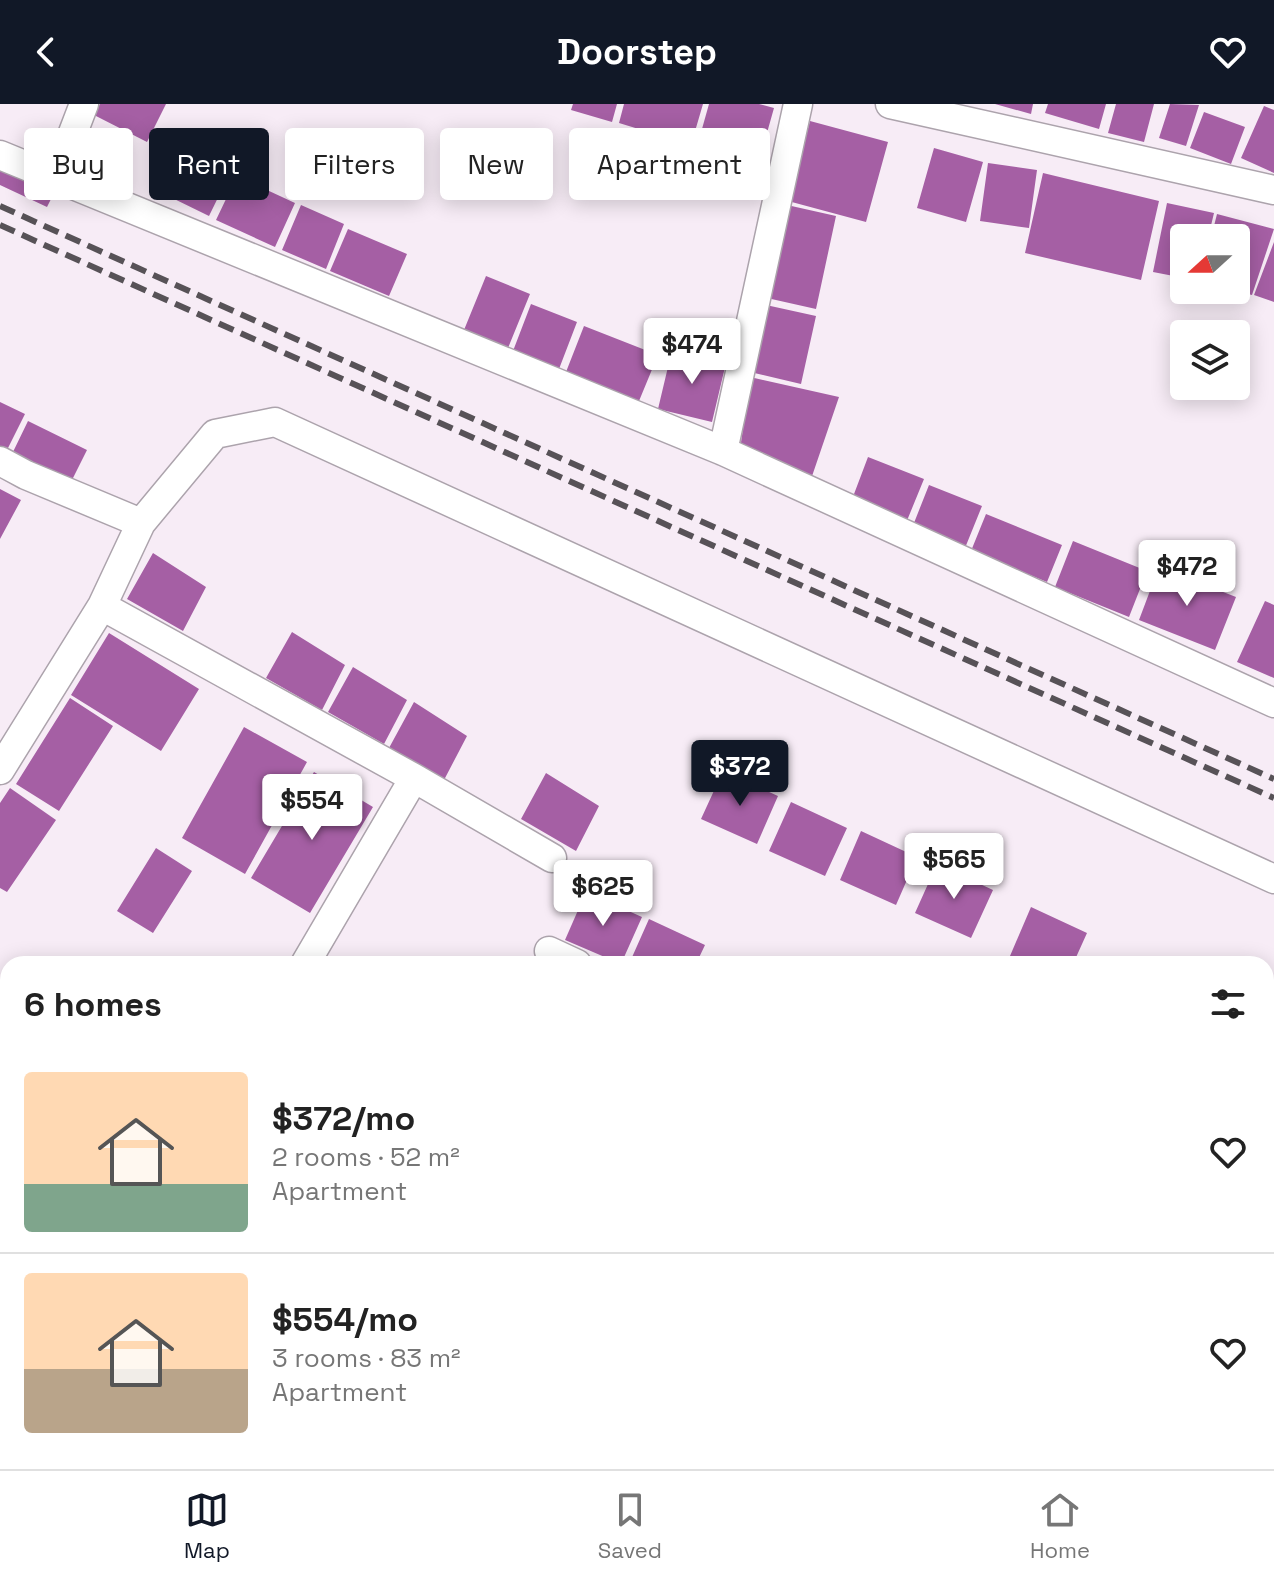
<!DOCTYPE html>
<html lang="en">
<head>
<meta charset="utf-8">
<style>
	body { margin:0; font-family:"Space Grotesk",sans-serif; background:#f6f6f6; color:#222; height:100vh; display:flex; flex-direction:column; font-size:30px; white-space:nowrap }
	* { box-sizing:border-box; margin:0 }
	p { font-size:26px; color:#767676 }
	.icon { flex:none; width:44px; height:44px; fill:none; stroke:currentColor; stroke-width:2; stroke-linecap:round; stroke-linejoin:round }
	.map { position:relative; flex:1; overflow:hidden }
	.drawer { position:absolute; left:0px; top:852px; width:1274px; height:514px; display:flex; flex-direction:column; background:#fff; border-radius:24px 24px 0 0; box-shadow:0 4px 20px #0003 }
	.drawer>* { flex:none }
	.guide { position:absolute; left:24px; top:24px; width:800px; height:72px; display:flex; gap:16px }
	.needle { width:52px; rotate:249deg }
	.tools { position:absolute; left:1170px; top:120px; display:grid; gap:16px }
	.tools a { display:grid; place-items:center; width:80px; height:80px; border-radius:8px; background:#fff; box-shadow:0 4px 20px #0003; font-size:40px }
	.price { position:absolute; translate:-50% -68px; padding:0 18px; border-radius:8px; background:#fff; color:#222; font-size:26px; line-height:52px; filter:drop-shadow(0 2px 4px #0008) }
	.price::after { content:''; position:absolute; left:50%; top:48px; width:24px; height:18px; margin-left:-12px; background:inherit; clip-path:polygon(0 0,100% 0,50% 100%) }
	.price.active { background:#111827; color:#fff }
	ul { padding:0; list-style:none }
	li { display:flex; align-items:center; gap:24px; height:200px; padding:0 24px }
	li+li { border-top:2px solid #e0e0e0 }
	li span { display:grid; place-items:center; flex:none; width:224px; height:160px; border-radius:8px; color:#555 }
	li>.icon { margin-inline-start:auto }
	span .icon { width:96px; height:96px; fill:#fffc; stroke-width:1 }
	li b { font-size:34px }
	h2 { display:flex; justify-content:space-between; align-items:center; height:96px; padding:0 24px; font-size:34px }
	.pill { padding:0 28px; border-radius:8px; background:#fff; box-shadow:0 4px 20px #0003; font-size:28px; line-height:72px }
	.pill.active { background:#111827; color:#fff }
	header { display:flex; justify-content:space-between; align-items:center; height:104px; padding:0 24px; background:#111827; color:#fff; font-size:36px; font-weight:600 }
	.menu { display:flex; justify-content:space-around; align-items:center; height:112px; border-top:2px solid #e0e0e0; background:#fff; font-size:22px; color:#767676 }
	.menu a { display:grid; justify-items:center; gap:4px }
	.menu .active { color:#111827 }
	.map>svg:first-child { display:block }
</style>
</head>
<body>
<header><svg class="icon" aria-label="back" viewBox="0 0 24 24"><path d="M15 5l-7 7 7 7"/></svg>Doorstep<svg class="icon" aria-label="heart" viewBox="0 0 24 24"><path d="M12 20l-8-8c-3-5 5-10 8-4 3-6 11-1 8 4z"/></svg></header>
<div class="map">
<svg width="1274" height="1365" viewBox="0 0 1274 1365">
	<rect width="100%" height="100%" fill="#f7ecf6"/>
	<path fill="#a55fa4" d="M 100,0 L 166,0 L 147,38 L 94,11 Z
		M 573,0 L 617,0 L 612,18 L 571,6 Z
		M 624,0 L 703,0 L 691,41 L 619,19 Z
		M 709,0 L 759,0 L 774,4 L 761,50 L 700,32 Z
		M 995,0 L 1033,0 L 1031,10 Z
		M 1048,0 L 1106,0 L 1099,25 L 1045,9 Z
		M 1116,0 L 1154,0 L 1144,38 L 1108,29 Z
		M 1170,0 L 1199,1 L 1186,42 L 1159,34 Z
		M 1264,2 L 1274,6 L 1274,69 L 1241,54 Z
		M 1204,8 L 1245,23 L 1231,60 L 1190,44 Z
		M 810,17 L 888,38 L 866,118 L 788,97 Z
		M 186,41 L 232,65 L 209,112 L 162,89 Z
		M 934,44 L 983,58 L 966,118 L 917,104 Z
		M 0,59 L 56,85 L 47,103 L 0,81 Z
		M 988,59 L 1037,66 L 1029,124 L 980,117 Z
		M 1043,69 L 1159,97 L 1141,176 L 1025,149 Z
		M 237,72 L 295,99 L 275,143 L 216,116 Z
		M 1167,99 L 1214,109 L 1208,134 L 1184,134 L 1184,174 L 1153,168 Z
		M 301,101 L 344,120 L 326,165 L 282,146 Z
		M 787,101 L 836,112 L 816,205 L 767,194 Z
		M 1217,110 L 1274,125 L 1252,191 L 1236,187 L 1236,134 L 1211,134 Z
		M 348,125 L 407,150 L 389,192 L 330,167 Z
		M 1274,138 L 1274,198 L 1254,191 Z
		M 486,172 L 530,190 L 508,244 L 464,226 Z
		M 531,200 L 577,218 L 559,265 L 513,247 Z
		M 766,201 L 816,212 L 801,280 L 750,268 Z
		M 584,222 L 658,251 L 639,297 L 566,268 Z
		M 672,246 L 726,259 L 712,318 L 658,305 Z
		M 750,273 L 839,293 L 809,381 L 739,353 Z
		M 0,298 L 25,310 L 7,346 L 0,342 Z
		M 28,317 L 87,346 L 70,380 L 12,350 Z
		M 868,353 L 924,375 L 906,419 L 851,398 Z
		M 929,381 L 982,402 L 965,444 L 912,424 Z
		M 0,385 L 21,396 L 0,435 Z
		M 986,410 L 1062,441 L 1047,478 L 971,447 Z
		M 1073,437 L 1147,467 L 1129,513 L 1055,483 Z
		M 153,449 L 206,483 L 183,527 L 127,495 Z
		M 1159,463 L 1236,493 L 1215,546 L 1139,516 Z
		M 1265,497 L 1274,501 L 1274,574 L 1237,558 Z
		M 292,528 L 345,561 L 322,606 L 266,574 Z
		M 109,529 L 199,585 L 161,647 L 71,591 Z
		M 353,563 L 407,596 L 384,640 L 328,608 Z
		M 70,594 L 113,622 L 59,707 L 16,680 Z
		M 414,598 L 467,632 L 444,676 L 389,644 Z
		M 244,623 L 307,658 L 245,770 L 182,734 Z
		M 723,667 L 778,692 L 757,740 L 701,715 Z
		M 314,668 L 373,703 L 310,809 L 251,774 Z
		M 546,669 L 599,702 L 576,747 L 521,715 Z
		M 10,684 L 56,716 L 7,788 L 0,784 L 0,699 Z
		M 791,698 L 847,724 L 825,772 L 769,747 Z
		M 861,727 L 917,753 L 896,801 L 840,776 Z
		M 156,744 L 192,767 L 153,829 L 117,807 Z
		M 937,760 L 993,786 L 971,834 L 915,809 Z
		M 586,788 L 642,813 L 621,860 L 565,836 Z
		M 1031,803 L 1087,829 L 1073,860 L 1028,860 L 1010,852 Z
		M 649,815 L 705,841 L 696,860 L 629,860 Z
		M 1266,912 L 1274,916 L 1274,974 L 1266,970 Z
		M 1266,1094 L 1274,1098 L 1274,1156 L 1266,1152 Z
		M 1266,1232 L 1274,1235 L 1274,1282 L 1266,1279 Z
		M 1266,1286 L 1274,1289 L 1274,1300 L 1266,1320 Z
		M 100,1358 L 200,1358 L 196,1365 L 113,1365 Z
		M 331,1358 L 389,1358 L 403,1365 L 327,1365 Z
		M 902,1358 L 937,1358 L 934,1365 L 899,1365 Z
		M 1109,1358 L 1160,1358 L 1157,1365 L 1125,1365 Z
		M 1209,1358 L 1251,1358 L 1248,1365 L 1206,1365 Z"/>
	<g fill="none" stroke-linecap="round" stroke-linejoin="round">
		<defs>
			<path id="street" d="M 890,0 L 1274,86
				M 0,51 L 723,347 L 1274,599
				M 56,73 L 84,0
				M 723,347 L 798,0
				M 0,357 L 26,371 L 141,419
				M 102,502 L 414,674 L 552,754
				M 0,666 L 102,502 L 141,419 L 215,330 L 275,318 L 1274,775
				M 549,847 L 577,860
				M 305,860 L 414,674
				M 1266,1175 L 1274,1179
				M 431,1358 L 446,1365
				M 1044,1358 L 1060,1365
				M 491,1365 L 494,1358
				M 1184,1365 L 1187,1358"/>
		</defs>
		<use href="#street" stroke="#aca3ac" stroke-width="31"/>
		<use href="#street" stroke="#fff" stroke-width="28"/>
		<path stroke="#575257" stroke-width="6" stroke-dasharray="16 8" stroke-linecap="butt" d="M 0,102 L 1274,675
			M 0,121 L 1274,694"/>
	</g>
</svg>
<div class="tools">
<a><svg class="needle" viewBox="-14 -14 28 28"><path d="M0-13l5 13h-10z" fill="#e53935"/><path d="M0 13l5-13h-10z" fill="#767676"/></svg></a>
<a><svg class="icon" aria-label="layers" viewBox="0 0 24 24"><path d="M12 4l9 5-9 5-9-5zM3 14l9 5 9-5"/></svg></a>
</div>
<b class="price" style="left:692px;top:282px">$474</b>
<b class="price" style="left:1187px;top:504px">$472</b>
<b class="price active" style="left:740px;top:704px">$372</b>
<b class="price" style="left:312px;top:738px">$554</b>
<b class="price" style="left:954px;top:797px">$565</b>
<b class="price" style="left:603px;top:824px">$625</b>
<div class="guide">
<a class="pill">Buy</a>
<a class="pill active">Rent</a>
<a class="pill">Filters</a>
<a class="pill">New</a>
<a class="pill">Apartment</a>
</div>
<section class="drawer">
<h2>6 homes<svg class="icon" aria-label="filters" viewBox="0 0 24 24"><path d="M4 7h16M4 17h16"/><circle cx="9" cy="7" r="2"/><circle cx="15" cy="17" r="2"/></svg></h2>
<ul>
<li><span style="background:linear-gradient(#ffd9b3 70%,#7fa58c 0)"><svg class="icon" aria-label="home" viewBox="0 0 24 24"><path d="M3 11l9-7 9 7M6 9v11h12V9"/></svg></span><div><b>$372/mo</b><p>2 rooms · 52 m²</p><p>Apartment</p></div><svg class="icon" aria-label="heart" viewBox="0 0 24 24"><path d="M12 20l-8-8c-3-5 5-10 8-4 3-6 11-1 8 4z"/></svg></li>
<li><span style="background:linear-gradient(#ffd9b3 60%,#b9a48a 0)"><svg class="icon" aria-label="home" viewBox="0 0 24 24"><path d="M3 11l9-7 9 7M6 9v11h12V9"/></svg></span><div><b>$554/mo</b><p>3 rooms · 83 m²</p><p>Apartment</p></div><svg class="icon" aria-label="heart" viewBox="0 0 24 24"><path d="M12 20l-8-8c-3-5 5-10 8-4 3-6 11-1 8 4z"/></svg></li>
</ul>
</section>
</div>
<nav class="menu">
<a class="active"><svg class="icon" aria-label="map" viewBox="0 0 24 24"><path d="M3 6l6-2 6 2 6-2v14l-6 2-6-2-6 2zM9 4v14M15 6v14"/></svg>Map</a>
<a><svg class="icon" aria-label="saved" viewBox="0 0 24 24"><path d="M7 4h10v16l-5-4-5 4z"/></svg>Saved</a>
<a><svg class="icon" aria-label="home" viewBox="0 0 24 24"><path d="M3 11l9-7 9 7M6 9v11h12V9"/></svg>Home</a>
</nav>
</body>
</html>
